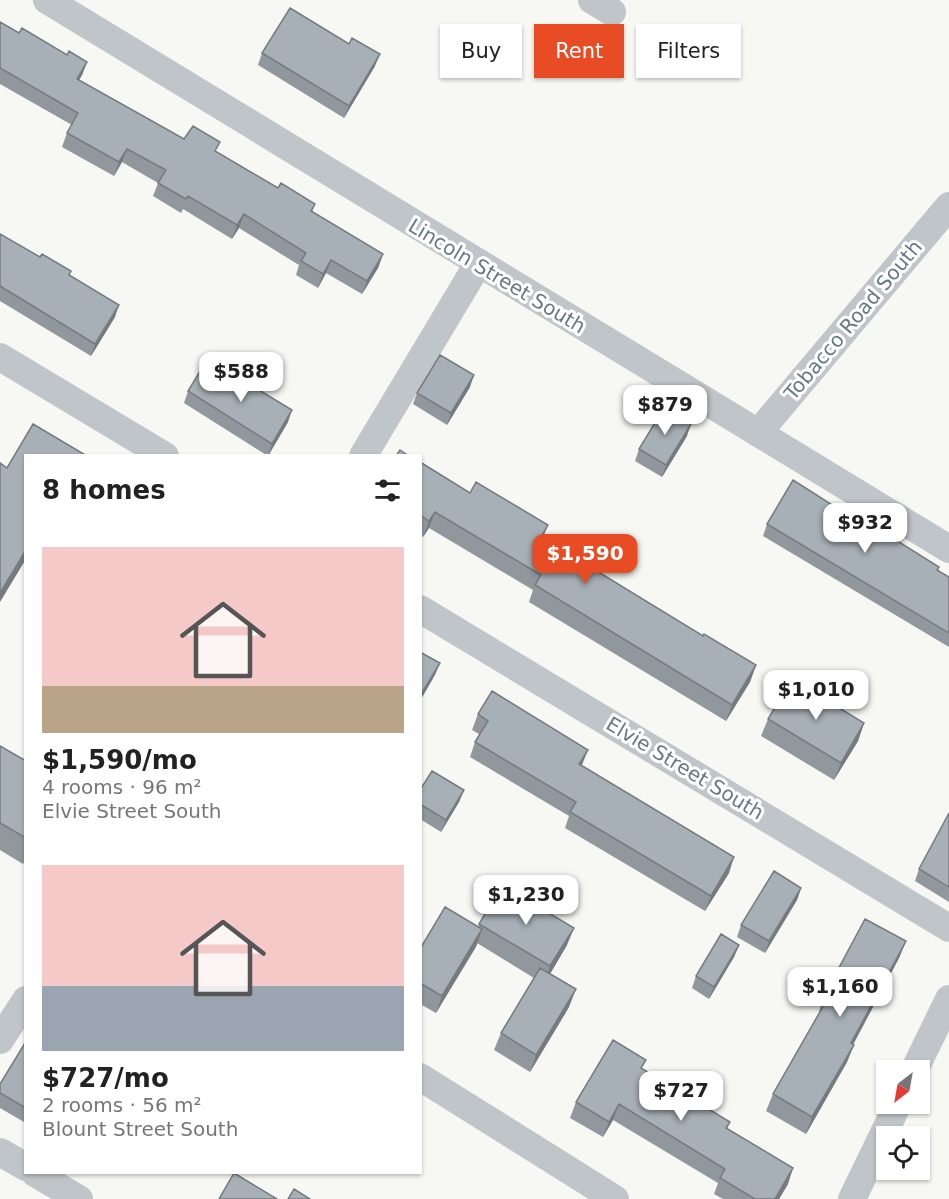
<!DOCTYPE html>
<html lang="en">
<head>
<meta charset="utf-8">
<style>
	body { margin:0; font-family:"DejaVu Sans",sans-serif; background:#f6f6f6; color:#222; height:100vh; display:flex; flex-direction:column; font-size:22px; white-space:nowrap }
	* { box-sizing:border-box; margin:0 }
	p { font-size:20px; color:#767676 }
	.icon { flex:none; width:33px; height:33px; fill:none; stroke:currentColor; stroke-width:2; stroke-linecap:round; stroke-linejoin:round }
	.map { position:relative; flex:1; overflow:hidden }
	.sheet { position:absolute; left:24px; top:454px; width:398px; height:720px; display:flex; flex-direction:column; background:#fff; border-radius:0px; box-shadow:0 2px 4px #0004 }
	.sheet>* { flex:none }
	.guide { position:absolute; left:440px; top:24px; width:418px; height:54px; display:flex; gap:12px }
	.needle { width:39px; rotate:211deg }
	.tools { position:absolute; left:876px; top:1060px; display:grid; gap:12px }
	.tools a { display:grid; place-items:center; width:54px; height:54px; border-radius:0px; background:#fff; box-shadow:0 2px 4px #0004; font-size:30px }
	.price { position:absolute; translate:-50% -51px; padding:0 14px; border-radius:12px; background:#fff; color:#222; font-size:20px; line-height:39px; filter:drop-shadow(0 2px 3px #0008) }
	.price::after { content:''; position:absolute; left:50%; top:36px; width:18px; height:14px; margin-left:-9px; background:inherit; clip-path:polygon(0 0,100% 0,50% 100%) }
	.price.on { background:#e84c24; color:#fff }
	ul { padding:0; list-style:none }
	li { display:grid; align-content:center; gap:12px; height:318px; padding:0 18px }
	li span { display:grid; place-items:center; height:186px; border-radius:0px; color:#555 }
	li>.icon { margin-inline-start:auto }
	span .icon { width:108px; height:108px; fill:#fffc; stroke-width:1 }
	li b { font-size:26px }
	h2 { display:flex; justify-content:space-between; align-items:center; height:72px; padding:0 18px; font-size:26px }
	.pill { padding:0 21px; border-radius:0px; background:#fff; box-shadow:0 2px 4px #0004; font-size:21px; line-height:54px }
	.pill.on { background:#e84c24; color:#fff }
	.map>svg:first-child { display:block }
</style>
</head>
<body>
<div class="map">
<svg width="949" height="1199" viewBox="0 0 949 1199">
	<rect width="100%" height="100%" fill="#f7f7f4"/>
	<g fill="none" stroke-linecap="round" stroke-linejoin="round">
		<path stroke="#c0c5c9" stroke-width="28" d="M 47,0 L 949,549
			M 592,0 L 612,12
			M 0,357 L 165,456
			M 758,433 L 949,206
			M 363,456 L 478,264
			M 420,609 L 949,928
			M 0,1040 L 26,1000
			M 914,1071 L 949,999
			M 420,1077 L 615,1199
			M 0,1152 L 26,1167
			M 35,1173 L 79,1199
			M 852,1199 L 898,1104"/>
	</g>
	<path fill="#90979d" d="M 0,22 L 19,33 L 67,55 L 87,62 L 82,75 L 79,80 L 184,139 L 217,152 L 278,188 L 315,204 L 312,212 L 383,254 L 378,268 L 362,294 L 326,273 L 318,288 L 296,275 L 299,265 L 239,228 L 232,239 L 183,209 L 181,213 L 153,196 L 158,183 L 122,162 L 114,176 L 62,147 L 67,133 L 72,125 L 0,84 Z
		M 262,53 L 375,66 L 344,118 L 258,65 Z
		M 0,234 L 70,275 L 115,317 L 91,356 L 0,301 Z
		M 470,387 L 447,425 L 413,404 L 417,393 Z
		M 188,391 L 288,422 L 268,456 L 184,403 Z
		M 687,436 L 662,477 L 635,461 L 639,449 Z
		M 420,462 L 470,493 L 548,525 L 543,538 L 703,636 L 756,665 L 750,682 L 726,721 L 529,602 L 533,590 L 429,528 L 423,537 L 420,535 Z
		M 767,524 L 870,529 L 939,567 L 938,570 L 949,577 L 949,647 L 763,536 Z
		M 478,714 L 582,766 L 729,873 L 705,911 L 565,828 L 569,816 L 470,757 L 475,742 L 479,734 L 472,730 Z
		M 768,719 L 864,723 L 858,741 L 834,780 L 761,736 Z
		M 0,746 L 26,761 L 26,859 L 23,864 L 0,850 Z
		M 420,790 L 464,790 L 459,802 L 441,832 L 420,819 Z
		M 949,813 L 949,902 L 915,881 L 919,869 Z
		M 801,888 L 797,900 L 765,953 L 737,937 L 741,925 Z
		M 479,924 L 567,945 L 550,974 L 569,1007 L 530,1072 L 494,1050 L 501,1033 L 534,978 L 477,943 L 436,1013 L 420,1004 L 420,949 L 478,927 Z
		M 906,941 L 899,958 L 853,1045 L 847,1062 L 806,1134 L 766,1111 L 773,1094 L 820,1012 L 819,1011 L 825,994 Z
		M 739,945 L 734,957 L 709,999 L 692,988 L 696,976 Z
		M 26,1043 L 26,1119 L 24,1122 L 0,1108 L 0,1084 Z
		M 642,1069 L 730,1122 L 727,1129 L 788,1184 L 779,1199 L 723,1199 L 714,1194 L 718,1183 L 613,1120 L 603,1137 L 570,1118 L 576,1102 Z"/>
	<path fill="#757b7f" d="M 380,54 L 375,66 L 344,118 L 349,106 Z
		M 87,62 L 82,75 L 72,92 L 77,79 Z
		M 127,149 L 122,162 L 114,176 L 119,162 Z
		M 244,214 L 239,228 L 232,239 L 237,225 Z
		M 383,254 L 378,268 L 362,294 L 367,281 Z
		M 331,260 L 326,273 L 318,288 L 323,274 Z
		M 119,305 L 115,317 L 91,356 L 95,344 Z
		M 474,375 L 470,387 L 447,425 L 451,413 Z
		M 292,410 L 288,422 L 268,456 L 272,444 Z
		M 691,424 L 687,436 L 662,477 L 666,465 Z
		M 435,512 L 429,528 L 423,537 L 429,521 Z
		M 26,550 L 26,559 L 0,602 L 0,593 Z
		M 440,663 L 435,675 L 420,701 L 420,696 Z
		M 756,665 L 750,682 L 726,721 L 732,705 Z
		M 864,723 L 858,741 L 834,780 L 841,763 Z
		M 588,750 L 582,765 L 579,764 Z
		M 464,790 L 459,802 L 441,832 L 446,820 Z
		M 734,857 L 729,873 L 705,911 L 711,896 Z
		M 801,888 L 797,900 L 765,953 L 769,941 Z
		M 574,928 L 567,945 L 544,984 L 550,966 Z
		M 482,929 L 476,947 L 436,1013 L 442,996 Z
		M 906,941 L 899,958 L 851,1048 L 854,1045 L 847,1062 L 806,1134 L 812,1117 Z
		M 739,945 L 734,957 L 709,999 L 714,987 Z
		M 576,989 L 569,1007 L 530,1072 L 536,1055 Z
		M 619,1104 L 613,1120 L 603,1137 L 609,1122 Z
		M 793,1168 L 788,1184 L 779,1199 L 775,1199 Z"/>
	<path fill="#a7b0b6" stroke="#757b7f" stroke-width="1.5" d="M 290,8 L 349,44 L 352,38 L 380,54 L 349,106 L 262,53 Z
		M 0,22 L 19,33 L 22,28 L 67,55 L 69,51 L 87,62 L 77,79 L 184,139 L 193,126 L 220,142 L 215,151 L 278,188 L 281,183 L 315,204 L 311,211 L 383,254 L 367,281 L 331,260 L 323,274 L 301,261 L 306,253 L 244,214 L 237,225 L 188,196 L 186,199 L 158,183 L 166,170 L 127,149 L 119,162 L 67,133 L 78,113 L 0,68 Z
		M 0,234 L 40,257 L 42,254 L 71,271 L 69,275 L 119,305 L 95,344 L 0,286 Z
		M 440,355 L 474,375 L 451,413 L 417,393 Z
		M 205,363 L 252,391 L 254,387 L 292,410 L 272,444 L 188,391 Z
		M 664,408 L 691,424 L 666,465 L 639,449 Z
		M 33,424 L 87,456 L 26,456 L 26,550 L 0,593 L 0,463 L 7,468 Z
		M 400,450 L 409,456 L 396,456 Z
		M 420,462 L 470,493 L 476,482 L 548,525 L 541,537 L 703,636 L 704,634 L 756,665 L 732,705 L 535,585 L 541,575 L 435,512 L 429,521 L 420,515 Z
		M 793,480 L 870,529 L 872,525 L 939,567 L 937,570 L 949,577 L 949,633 L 767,524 Z
		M 420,652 L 440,663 L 420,696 Z
		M 792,679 L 864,723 L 841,763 L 768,719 Z
		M 492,691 L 588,750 L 579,764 L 734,857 L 711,896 L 570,812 L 576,802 L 475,742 L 488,721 L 478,714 Z
		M 0,746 L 26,761 L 26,838 L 0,823 Z
		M 432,771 L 464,790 L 446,820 L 420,804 L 420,790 Z
		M 949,813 L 949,887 L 919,869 Z
		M 774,871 L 801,888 L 769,941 L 741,925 Z
		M 502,885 L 574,928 L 550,966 L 479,924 Z
		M 445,907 L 482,929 L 442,996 L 420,983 L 420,949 Z
		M 865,919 L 906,941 L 851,1043 L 854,1045 L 812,1117 L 773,1094 L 829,996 L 825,994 Z
		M 721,934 L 739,945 L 714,987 L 696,976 Z
		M 540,968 L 576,989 L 536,1055 L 501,1033 Z
		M 613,1040 L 646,1060 L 641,1068 L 730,1122 L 726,1128 L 793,1168 L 775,1199 L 755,1199 L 720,1178 L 725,1169 L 619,1104 L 609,1122 L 576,1102 Z
		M 25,1043 L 26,1043 L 26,1108 L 0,1093 L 0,1084 Z
		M 234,1173 L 277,1199 L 219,1199 Z
		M 294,1189 L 310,1199 L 288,1199 Z"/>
	<g text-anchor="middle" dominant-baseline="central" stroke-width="6" stroke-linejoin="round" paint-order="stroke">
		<g font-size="20" fill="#667986" stroke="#fff">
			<text transform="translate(497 276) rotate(31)">Lincoln Street South</text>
			<text transform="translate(853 320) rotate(-50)">Tobacco Road South</text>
			<text transform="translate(685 768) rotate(31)">Elvie Street South</text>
		</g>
	</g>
</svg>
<div class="tools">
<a><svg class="needle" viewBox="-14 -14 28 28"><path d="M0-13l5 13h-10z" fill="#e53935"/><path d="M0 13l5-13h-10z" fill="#767676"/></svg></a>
<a><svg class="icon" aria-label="locate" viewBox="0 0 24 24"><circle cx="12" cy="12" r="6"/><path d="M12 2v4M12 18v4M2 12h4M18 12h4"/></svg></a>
</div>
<b class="price" style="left:241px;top:403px">$588</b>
<b class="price" style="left:665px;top:436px">$879</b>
<b class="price" style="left:865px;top:554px">$932</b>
<b class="price on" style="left:585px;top:585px">$1,590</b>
<b class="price" style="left:816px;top:721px">$1,010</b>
<b class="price" style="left:526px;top:926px">$1,230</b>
<b class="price" style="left:840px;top:1018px">$1,160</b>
<b class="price" style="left:681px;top:1122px">$727</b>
<div class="guide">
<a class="pill">Buy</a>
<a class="pill on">Rent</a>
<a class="pill">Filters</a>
</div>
<section class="sheet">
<h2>8 homes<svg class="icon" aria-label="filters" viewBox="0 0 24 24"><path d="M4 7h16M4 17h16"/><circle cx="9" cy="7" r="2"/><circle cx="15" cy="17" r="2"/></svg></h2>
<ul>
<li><span style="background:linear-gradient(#f6c9c9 75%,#b9a48a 0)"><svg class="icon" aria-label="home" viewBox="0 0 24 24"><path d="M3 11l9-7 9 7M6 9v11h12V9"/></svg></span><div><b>$1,590/mo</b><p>4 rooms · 96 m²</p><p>Elvie Street South</p></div></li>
<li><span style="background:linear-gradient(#f6c9c9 65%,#9aa5b1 0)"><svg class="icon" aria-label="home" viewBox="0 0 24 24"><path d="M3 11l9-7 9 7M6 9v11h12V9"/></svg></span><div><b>$727/mo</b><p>2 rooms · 56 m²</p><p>Blount Street South</p></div></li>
</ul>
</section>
</div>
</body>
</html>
